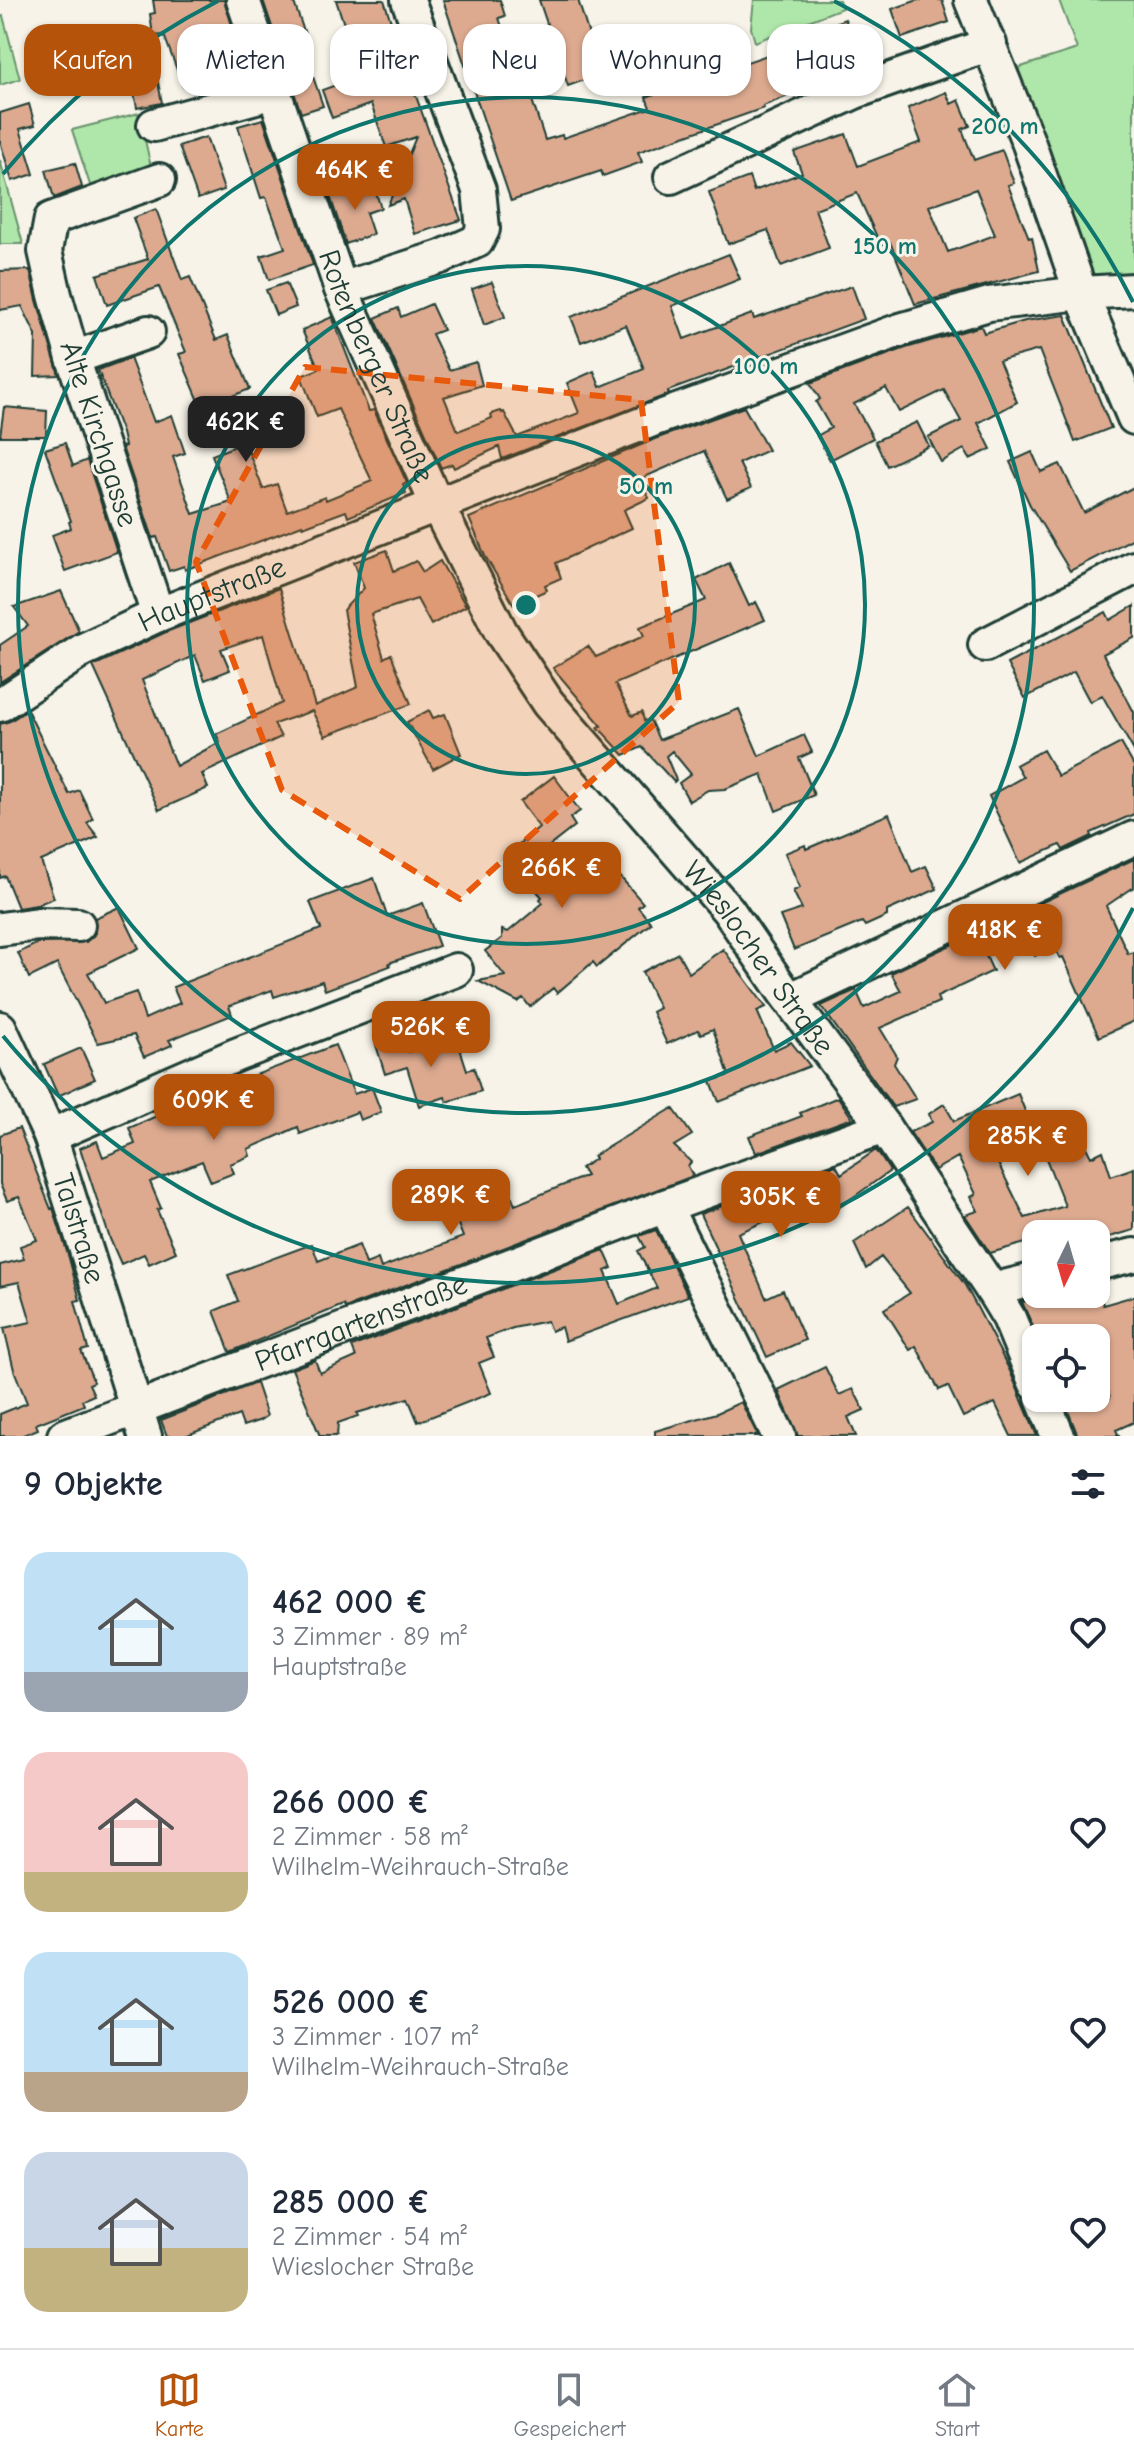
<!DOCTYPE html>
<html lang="de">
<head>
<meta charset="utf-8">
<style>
	body { margin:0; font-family:"Comic Neue",sans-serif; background:#f6f6f7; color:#1f2937; height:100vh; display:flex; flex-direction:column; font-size:30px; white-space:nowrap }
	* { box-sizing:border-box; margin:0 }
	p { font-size:26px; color:#747a83 }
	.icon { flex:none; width:44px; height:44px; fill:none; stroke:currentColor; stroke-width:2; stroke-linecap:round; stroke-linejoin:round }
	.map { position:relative; height:1436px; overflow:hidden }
	.side { display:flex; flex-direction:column; background:#fff; flex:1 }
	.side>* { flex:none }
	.banner { position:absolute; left:24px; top:24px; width:1086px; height:72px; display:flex; gap:16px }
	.needle { width:52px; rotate:185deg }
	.fabs { position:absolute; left:1022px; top:1220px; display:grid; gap:16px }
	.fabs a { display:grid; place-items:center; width:88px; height:88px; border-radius:16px; background:#fff; box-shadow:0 2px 6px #0004; font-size:40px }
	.price { position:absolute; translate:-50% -68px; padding:0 18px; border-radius:16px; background:#b45309; color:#fff; font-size:26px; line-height:52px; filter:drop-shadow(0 2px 4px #0008) }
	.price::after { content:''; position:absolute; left:50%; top:48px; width:24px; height:18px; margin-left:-12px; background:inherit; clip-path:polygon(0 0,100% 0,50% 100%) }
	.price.selected { background:#222; color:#fff }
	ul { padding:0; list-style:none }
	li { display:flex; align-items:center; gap:24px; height:200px; padding:0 24px }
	li span { display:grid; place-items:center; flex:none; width:224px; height:160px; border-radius:24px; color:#555 }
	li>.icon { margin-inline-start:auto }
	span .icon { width:96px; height:96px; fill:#fffc; stroke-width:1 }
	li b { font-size:34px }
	h2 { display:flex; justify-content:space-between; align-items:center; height:96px; padding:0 24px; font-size:34px }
	.chip { padding:0 28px; border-radius:24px; background:#fff; box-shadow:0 2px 6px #0004; font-size:28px; line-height:72px }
	.chip.selected { background:#b45309; color:#fff }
	.dock { display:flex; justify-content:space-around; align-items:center; height:112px; border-top:2px solid #e0e1e3; background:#fff; font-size:22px; color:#747a83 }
	.dock a { display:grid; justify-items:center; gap:4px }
	.dock .selected { color:#b45309 }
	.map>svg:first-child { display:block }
</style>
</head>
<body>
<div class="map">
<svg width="1134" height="1436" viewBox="0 0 1134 1436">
	<rect width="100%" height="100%" fill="#f7f3e8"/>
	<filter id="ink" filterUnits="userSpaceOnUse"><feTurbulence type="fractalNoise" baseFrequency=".0125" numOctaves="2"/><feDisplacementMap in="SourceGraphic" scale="16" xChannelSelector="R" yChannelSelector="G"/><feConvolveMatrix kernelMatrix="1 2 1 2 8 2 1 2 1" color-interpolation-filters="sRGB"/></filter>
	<g filter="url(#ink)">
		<path fill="#afe6a9" stroke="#67926e" stroke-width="2" d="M 754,0 L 839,0 L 842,8 L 755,42 L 751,28 Z
			M 1059,0 L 1134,0 L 1134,281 L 1091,283 L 1018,68 L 1077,49 Z
			M 3,16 L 20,79 L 0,85 L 0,17 Z
			M 139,113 L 151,167 L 91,188 L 72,130 Z
			M 0,160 L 23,244 L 0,244 Z"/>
		<path fill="#ddaa90" stroke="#1f3d34" stroke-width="2" fill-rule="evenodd" d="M 153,0 L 224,0 L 243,60 L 213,63 L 219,79 L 199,86 L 197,81 L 183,86 L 164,35 L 153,36 L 150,14 L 155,13 Z
			M 263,0 L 293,0 L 311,51 L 305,53 L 323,106 L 301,113 Z
			M 336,0 L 384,0 L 409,77 L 461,220 L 415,234 L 404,199 L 388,205 L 416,137 L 386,147 L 371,104 L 332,118 L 322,90 L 361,76 Z
			M 443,0 L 500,0 L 505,16 L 499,18 L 526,98 L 531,97 L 545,140 L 562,135 L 563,138 L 650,108 L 646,97 L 776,52 L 774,47 L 845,19 L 864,66 L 763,106 L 764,108 L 638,152 L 642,162 L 603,176 L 601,171 L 511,201 Z
			M 539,0 L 578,0 L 589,35 L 597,33 L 610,71 L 568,86 Z
			M 918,0 L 942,0 L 949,22 L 902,38 L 892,9 Z
			M 158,82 L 162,103 L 137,108 L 133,87 Z
			M 946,92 L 951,104 L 959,100 L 970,126 L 962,129 L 974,160 L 1002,150 L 1014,183 L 1008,185 L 1029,238 L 1032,237 L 1039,271 L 915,304 L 890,242 L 881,246 L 857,193 L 815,209 L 829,248 L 781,266 L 768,230 L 728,244 L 709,192 L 749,177 L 754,191 L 802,173 L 794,152 L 846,134 L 858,166 L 921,142 L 908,108 ZM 976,189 L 995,235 L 948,252 L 929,206 Z
			M 29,104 L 35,125 L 20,129 L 34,174 L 12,181 L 0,141 L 0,113 Z
			M 263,119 L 313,265 L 269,280 L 261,256 L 285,248 L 266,197 L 261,198 L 238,126 Z
			M 206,137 L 224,190 L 198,199 L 179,146 Z
			M 75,163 L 82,187 L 54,198 L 46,170 Z
			M 358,186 L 360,192 L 374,187 L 381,208 L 366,213 L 373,234 L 346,244 L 330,196 Z
			M 156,209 L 182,280 L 190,277 L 216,340 L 228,335 L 250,389 L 202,408 L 179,354 L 186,352 L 159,287 L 107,305 L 97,275 L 148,259 L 133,218 Z
			M 729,254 L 740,279 L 672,306 L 684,339 L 752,314 L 754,319 L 852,286 L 864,319 L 668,391 L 669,394 L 502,459 L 499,447 L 454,468 L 452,464 L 441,468 L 375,318 L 398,308 L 401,317 L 431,304 L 443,330 L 432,334 L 449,370 L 476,362 L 482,385 L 444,397 L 458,431 L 492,418 L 491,414 L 501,411 L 502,413 L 504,412 L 517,437 L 579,413 L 567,383 L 594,371 L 600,387 L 644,369 L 626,325 L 581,342 L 571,317 Z
			M 30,270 L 37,300 L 59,375 L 35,376 L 36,335 L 22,306 L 0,310 L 0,271 Z
			M 492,282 L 505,317 L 484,325 L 472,289 Z
			M 286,283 L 296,307 L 276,315 L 266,290 Z
			M 1065,315 L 1111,428 L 1075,442 L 1039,350 L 999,361 L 1017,402 L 978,423 L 991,449 L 970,459 L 964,449 L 941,462 L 928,437 L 961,421 L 944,390 L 899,412 L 886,388 L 854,404 L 873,438 L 830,460 L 817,436 L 831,428 L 816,402 L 820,399 L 810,383 L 906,348 L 981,326 L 984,333 L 1025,321 Z
			M 332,317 L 369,411 L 374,410 L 407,483 L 403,485 L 406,493 L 348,517 L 346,511 L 303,527 L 302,525 L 185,570 L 184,566 L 169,571 L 157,537 L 153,538 L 122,447 L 125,446 L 122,433 L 98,370 L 130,358 L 154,422 L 172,415 L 185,453 L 173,457 L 193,514 L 231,502 L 212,455 L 245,442 L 263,489 L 277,484 L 287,511 L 325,497 L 326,500 L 372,481 L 338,409 L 317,417 L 301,376 L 319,369 L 302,330 Z
			M 4,407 L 47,411 L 46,436 L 0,436 Z
			M 744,407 L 768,450 L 739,463 L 751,488 L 727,499 L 704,451 L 640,479 L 649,498 L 624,510 L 632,528 L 556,563 L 561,578 L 545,585 L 547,590 L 514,605 L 485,556 L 469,518 L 655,439 Z
			M 917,422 L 929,446 L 887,466 L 875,441 Z
			M 65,443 L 73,466 L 87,460 L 117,552 L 65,571 L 52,535 L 71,528 L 69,522 L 71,521 L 45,449 Z
			M 1032,452 L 1041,472 L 1060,464 L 1084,513 L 1134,487 L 1134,538 L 1070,571 L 1030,505 L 1010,462 Z
			M 387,550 L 394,571 L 416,561 L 423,572 L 440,561 L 466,606 L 431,625 L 417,599 L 371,614 L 384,658 L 391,654 L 411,704 L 325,736 L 312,711 L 274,724 L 281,737 L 202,774 L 208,788 L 159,810 L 93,666 L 166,632 L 279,588 L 315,706 L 358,687 L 343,610 L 364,588 L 354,562 ZM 263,635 L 282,703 L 216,734 L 220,742 L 176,766 L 142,680 L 195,655 L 205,680 L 230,670 L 221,649 Z
			M 729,563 L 749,606 L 756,602 L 765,620 L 615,684 L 632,716 L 642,712 L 644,721 L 650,720 L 659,740 L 739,709 L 759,756 L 804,735 L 812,752 L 799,758 L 814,795 L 776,811 L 762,774 L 725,789 L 708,790 L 689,801 L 679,783 L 691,774 L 672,751 L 666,756 L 676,780 L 674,782 L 642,747 L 624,755 L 598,727 L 602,726 L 553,668 L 588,646 L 596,657 L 644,636 L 640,627 L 706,600 L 696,580 Z
			M 61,591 L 79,631 L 0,682 L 0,645 L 28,626 L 14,607 Z
			M 1134,606 L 1134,638 L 1103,654 L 1134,712 L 1134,751 L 1102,695 L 1090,702 L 1074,672 L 1025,698 L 1007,664 L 1106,612 L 1110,620 Z
			M 27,710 L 69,794 L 79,790 L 93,819 L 87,823 L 98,837 L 41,861 L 54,898 L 36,905 L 18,908 L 5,876 L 0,878 L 0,724 L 10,721 Z
			M 429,710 L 433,718 L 445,714 L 461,754 L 433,769 L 407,722 Z
			M 1121,743 L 1134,766 L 1134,814 L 1091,833 L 1092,836 L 1063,850 L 1060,845 L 1020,863 L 989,796 L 1023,777 L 1016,765 L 1043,750 L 1058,776 Z
			M 554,776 L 580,811 L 570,818 L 575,826 L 538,855 L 561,882 L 598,851 L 643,903 L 638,907 L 651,923 L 597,967 L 593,962 L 557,993 L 553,988 L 530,1007 L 523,998 L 518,1002 L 478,981 L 505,976 L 485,951 L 502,938 L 502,930 L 508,932 L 543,903 L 540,899 L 542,897 L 506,855 L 539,827 L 520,802 Z
			M 889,814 L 912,872 L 926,866 L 937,889 L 887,911 L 887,916 L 865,926 L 862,922 L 794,950 L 780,916 L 802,909 L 793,891 L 800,888 L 785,853 L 805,845 L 806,849 Z
			M 1134,859 L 1134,887 L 1106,906 L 1128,954 L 1134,952 L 1134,1021 L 1099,1037 L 1063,957 L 1060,958 L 1054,946 L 1035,956 L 1026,938 L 986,956 L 993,971 L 937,997 L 939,1002 L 880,1028 L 897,1056 L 894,1064 L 916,1099 L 893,1107 L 821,1006 L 856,990 L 864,1008 L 901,991 L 891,973 Z
			M 374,878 L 387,916 L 423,903 L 439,946 L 389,963 L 390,966 L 325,990 L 322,981 L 274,997 L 272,990 L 229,1006 L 232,1015 L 169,1040 L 172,1045 L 144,1057 L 134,1035 L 98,1043 L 57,964 L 29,978 L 18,953 L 38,943 L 86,942 L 95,934 L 95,918 L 119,907 L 139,948 L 88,973 L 104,1003 L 136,992 L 145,1019 L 180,1003 L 173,987 L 321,929 L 310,902 Z
			M 723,949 L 766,1007 L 757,1011 L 774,1050 L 791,1042 L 810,1066 L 719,1102 L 711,1081 L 729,1075 L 713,1029 L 701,1034 L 698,1030 L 667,1044 L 652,1012 L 659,1008 L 642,972 L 678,953 L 689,973 Z
			M 404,1036 L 409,1052 L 456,1036 L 467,1070 L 474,1068 L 481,1091 L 447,1102 L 445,1097 L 419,1106 L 407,1067 L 385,1074 L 376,1045 Z
			M 335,1045 L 354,1094 L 372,1088 L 381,1112 L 360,1120 L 357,1112 L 300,1134 L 298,1127 L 248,1149 L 250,1156 L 230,1164 L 234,1173 L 211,1182 L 202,1161 L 150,1182 L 161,1208 L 157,1210 L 176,1252 L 149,1264 L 144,1254 L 121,1264 L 110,1239 L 80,1148 L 97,1141 L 103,1157 L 135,1144 L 129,1128 L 221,1088 Z
			M 81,1048 L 95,1079 L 58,1096 L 44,1064 Z
			M 1018,1094 L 1033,1130 L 990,1147 L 1025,1218 L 1065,1206 L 1041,1146 L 1071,1132 L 1078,1146 L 1084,1143 L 1091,1157 L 1103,1151 L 1111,1176 L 1134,1168 L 1134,1230 L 1096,1241 L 1096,1226 L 1070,1234 L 1036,1234 L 1036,1240 L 990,1253 L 965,1215 L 978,1211 L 971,1197 L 976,1194 L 958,1157 L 935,1170 L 910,1132 L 932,1122 L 929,1114 L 944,1104 L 954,1121 Z
			M 838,1097 L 852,1118 L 756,1153 L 749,1136 L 802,1116 L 800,1113 Z
			M 673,1108 L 692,1135 L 674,1146 L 691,1162 L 688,1166 L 693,1176 L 345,1308 L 343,1305 L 230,1352 L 214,1311 L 238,1301 L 228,1275 L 312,1244 L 318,1261 L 359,1245 L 366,1264 L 378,1259 L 381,1268 L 463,1237 L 449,1202 L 505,1179 L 515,1205 L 586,1176 L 581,1168 L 595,1159 L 593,1156 Z
			M 19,1128 L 51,1209 L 53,1208 L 69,1258 L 80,1300 L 75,1301 L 88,1349 L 81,1351 L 94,1382 L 89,1384 L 94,1395 L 82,1400 L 84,1405 L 36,1424 L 38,1429 L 21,1436 L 0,1436 L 0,1414 L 27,1403 L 14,1370 L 4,1328 L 31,1322 L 19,1282 L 0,1286 L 0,1265 L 24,1259 L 20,1246 L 37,1240 L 19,1197 L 7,1201 L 0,1184 L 0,1135 Z
			M 876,1150 L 890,1171 L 827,1216 L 825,1211 L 787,1225 L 780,1215 L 738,1233 L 766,1298 L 783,1290 L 805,1340 L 767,1357 L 700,1214 L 836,1165 L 841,1174 Z
			M 908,1207 L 965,1285 L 978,1309 L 1010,1371 L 1037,1436 L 1011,1436 L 995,1403 L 963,1417 L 948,1386 L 939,1390 L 916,1346 L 910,1350 L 884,1309 L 910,1293 L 881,1257 L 866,1269 L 854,1243 Z
			M 656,1230 L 688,1296 L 565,1341 L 561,1327 L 551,1331 L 547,1321 L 513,1328 L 486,1338 L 494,1357 L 479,1363 L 491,1393 L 418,1422 L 408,1398 L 357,1413 L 358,1416 L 338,1423 L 337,1436 L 320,1436 L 292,1369 L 315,1360 L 320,1373 L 356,1357 L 352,1347 L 359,1344 L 604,1250 L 612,1268 L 605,1271 L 619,1304 L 657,1288 L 638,1251 L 645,1247 L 639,1236 Z
			M 1065,1294 L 1100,1294 L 1103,1305 L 1134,1296 L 1134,1422 L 1116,1430 L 1119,1436 L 1078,1436 L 1063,1398 L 1110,1398 L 1096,1338 L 1038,1338 L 1022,1302 Z
			M 825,1367 L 839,1395 L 853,1389 L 864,1410 L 848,1417 L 856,1436 L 798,1436 L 778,1390 Z
			M 256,1383 L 267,1416 L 261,1420 L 243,1426 L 239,1415 L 185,1436 L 167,1436 L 161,1420 Z
			M 741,1402 L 758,1436 L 655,1436 L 655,1431 L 717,1413 Z"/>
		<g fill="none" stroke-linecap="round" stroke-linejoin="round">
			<defs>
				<g id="minor">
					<path id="s1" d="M 243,0 L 341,289 L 437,505 L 501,632 L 548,703 L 728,910 L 784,992 L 884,1127 L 992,1290 L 1009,1318 L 1036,1384"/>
					<path d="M 971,0 L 1029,144 L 1081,293 L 1134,418"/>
					<path d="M 154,125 L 274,92"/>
					<path d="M 671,177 L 855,92 L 990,44"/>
					<path d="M 341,289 L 441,257 L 477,241 L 483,229 L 479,190 L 408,0"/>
					<path d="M 73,358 L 148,332"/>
					<path d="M 158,615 L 73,358 L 55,295 L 45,251 L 51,219 L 159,180"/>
					<path d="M 985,645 L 1134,568"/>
					<path id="s2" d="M 0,705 L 83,650 L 158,615 L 652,420 L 900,330 L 989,304 L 1081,293 L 1134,290"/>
					<path d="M 0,929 L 39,924 L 78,925"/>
					<path d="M 791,999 L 1134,838"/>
					<path id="s3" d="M 0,1028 L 50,1136 L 145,1436"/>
					<path d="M 50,1136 L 236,1055 L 456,970"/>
					<path d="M 665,1206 L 779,1436"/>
					<path d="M 1096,1264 L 1134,1255"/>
					<path d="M 992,1290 L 1036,1279"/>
					<path d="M 1042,1398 L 1058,1436"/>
					<path id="s4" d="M 64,1436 L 665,1206 L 884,1127"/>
				</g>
			</defs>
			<use href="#minor" stroke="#1f3d34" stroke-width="38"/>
			<use href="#minor" stroke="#f7f3e8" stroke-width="32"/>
		</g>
	</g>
	<path fill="#e8590c" fill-opacity="0.2" stroke="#e8590c" stroke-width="6" stroke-dasharray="16 10" stroke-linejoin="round" d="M 305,367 L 641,400 L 679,702 L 460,899 L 282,790 L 196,562 Z"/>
	<g fill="none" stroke="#0f766e" stroke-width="4">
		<circle cx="526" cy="605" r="169"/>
		<circle cx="526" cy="605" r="339"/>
		<circle cx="526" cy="605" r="508"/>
		<path d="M1133 908A678 678 0 0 1 3 1036M3 174A678 678 0 0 1 218 1M834 1A678 678 0 0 1 1133 302"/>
	</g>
	<g text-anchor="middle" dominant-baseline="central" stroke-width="6" stroke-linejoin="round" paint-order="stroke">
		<g font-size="30" fill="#1f3d34" stroke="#f7f3e8">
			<text stroke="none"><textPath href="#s1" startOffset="390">Rotenberger Straße</textPath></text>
			<text transform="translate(99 434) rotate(72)">Alte Kirchgasse</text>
			<text stroke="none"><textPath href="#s2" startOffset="240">Hauptstraße</textPath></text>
			<text stroke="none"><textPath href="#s1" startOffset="1100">Wieslocher Straße</textPath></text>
			<text stroke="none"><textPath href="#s3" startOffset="216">Talstraße</textPath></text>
			<text stroke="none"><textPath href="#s4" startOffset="318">Pfarrgartenstraße</textPath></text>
		</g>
	</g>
	<circle cx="526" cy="605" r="12" fill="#0f766e" stroke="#f7f3e8" stroke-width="4"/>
	<g font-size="24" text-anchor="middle" font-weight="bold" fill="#0f766e" stroke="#f7f3e8" stroke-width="6" stroke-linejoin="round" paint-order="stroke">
		<text x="1005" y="134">200 m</text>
		<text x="885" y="254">150 m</text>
		<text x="766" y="374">100 m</text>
		<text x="646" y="494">50 m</text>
	</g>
</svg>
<div class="fabs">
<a><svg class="needle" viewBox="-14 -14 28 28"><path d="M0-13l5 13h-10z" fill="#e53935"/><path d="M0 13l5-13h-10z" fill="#747a83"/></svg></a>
<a><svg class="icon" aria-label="locate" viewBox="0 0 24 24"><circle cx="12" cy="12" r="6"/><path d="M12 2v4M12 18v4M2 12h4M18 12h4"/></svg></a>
</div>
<b class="price" style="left:355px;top:212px">464K €</b>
<b class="price selected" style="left:246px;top:464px">462K €</b>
<b class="price" style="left:562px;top:910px">266K €</b>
<b class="price" style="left:1005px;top:972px">418K €</b>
<b class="price" style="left:431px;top:1069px">526K €</b>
<b class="price" style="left:214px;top:1142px">609K €</b>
<b class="price" style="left:1028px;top:1178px">285K €</b>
<b class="price" style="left:451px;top:1237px">289K €</b>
<b class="price" style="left:781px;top:1239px">305K €</b>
<div class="banner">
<a class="chip selected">Kaufen</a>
<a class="chip">Mieten</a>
<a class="chip">Filter</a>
<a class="chip">Neu</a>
<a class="chip">Wohnung</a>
<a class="chip">Haus</a>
</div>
</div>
<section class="side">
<h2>9 Objekte<svg class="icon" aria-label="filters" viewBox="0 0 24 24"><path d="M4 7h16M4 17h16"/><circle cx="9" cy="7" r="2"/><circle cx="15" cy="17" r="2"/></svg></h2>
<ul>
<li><span style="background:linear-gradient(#bfe0f5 75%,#9aa5b1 0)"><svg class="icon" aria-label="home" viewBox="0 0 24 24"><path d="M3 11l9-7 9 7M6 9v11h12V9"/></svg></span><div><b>462 000 €</b><p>3 Zimmer · 89 m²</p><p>Hauptstraße</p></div><svg class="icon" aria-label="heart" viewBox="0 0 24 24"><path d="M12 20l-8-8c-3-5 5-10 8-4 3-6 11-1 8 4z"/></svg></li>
<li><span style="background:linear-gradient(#f6c9c9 75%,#c2b280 0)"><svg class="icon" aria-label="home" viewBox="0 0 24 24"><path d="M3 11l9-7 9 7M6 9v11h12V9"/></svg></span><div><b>266 000 €</b><p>2 Zimmer · 58 m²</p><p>Wilhelm-Weihrauch-Straße</p></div><svg class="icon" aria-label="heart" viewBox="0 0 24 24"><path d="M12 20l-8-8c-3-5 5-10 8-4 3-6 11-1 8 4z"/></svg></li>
<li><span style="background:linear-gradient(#bfe0f5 75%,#b9a48a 0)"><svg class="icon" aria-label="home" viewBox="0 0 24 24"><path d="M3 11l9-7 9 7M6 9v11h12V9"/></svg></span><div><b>526 000 €</b><p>3 Zimmer · 107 m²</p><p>Wilhelm-Weihrauch-Straße</p></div><svg class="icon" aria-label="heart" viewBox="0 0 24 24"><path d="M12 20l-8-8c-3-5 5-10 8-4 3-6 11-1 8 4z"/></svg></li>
<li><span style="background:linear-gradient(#c9d6e8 60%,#c2b280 0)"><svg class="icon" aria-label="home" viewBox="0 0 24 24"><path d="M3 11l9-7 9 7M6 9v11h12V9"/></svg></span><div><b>285 000 €</b><p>2 Zimmer · 54 m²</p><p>Wieslocher Straße</p></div><svg class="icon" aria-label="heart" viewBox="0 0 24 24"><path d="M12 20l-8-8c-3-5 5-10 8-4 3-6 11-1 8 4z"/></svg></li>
</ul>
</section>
<nav class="dock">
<a class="selected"><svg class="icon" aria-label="map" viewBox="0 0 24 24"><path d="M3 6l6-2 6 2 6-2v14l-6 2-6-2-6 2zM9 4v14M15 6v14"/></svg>Karte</a>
<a><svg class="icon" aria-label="saved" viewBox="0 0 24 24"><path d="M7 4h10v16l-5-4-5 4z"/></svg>Gespeichert</a>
<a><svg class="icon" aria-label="home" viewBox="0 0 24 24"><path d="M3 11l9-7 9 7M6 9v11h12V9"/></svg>Start</a>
</nav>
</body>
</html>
